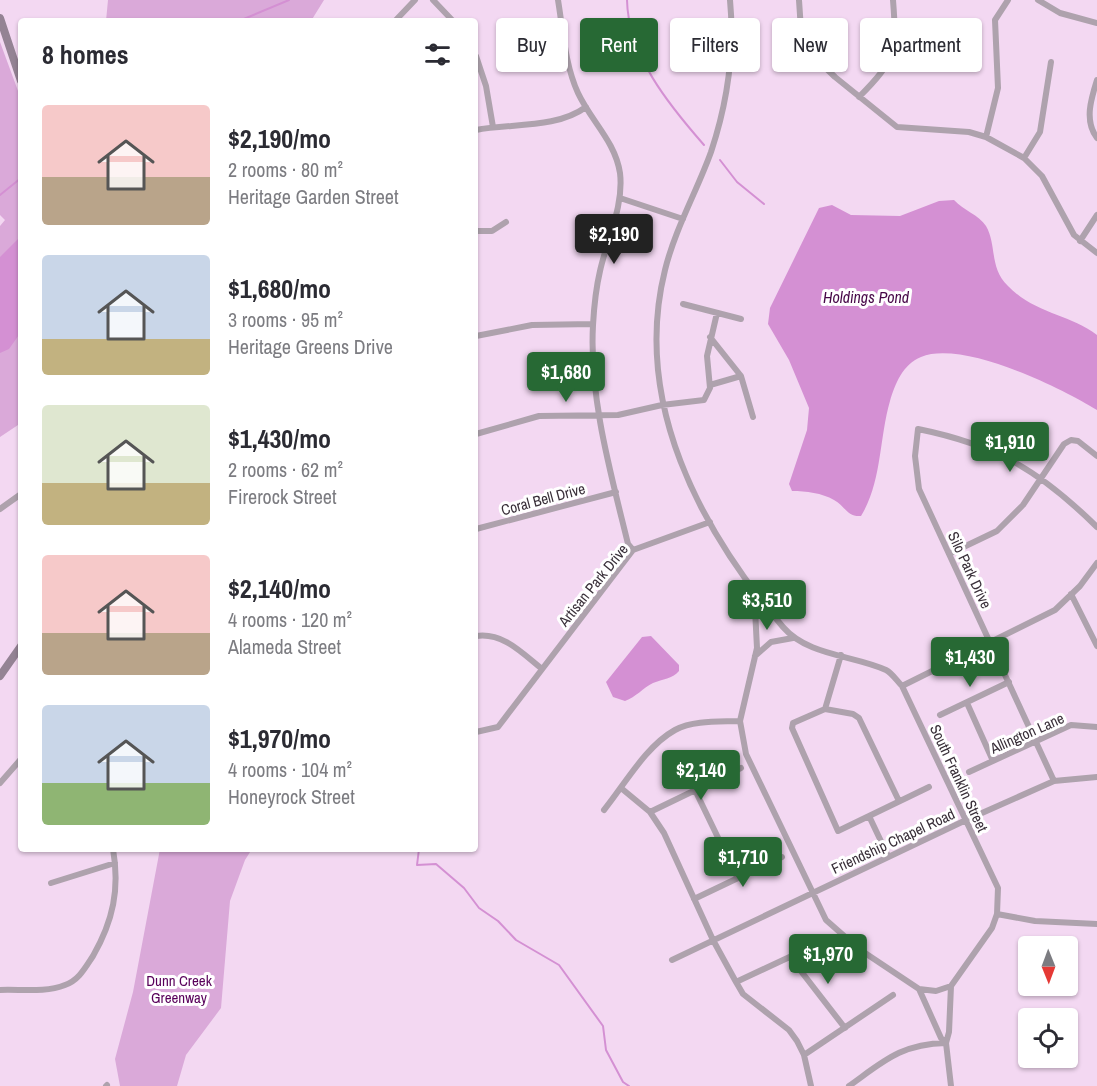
<!DOCTYPE html>
<html lang="en">
<head>
<meta charset="utf-8">
<style>
	body { margin:0; font-family:"Archivo Narrow",sans-serif; background:#f2f2f3; color:#2b2b33; height:100vh; display:flex; flex-direction:column; font-size:22px; white-space:nowrap }
	* { box-sizing:border-box; margin:0 }
	p { font-size:20px; color:#7c7c81 }
	.icon { flex:none; width:33px; height:33px; fill:none; stroke:currentColor; stroke-width:2; stroke-linecap:round; stroke-linejoin:round }
	.map { position:relative; flex:1; overflow:hidden }
	.panel { position:absolute; left:18px; top:18px; width:460px; height:834px; display:flex; flex-direction:column; background:#fff; border-radius:6px; box-shadow:0 2px 4px #0004 }
	.panel>* { flex:none }
	.guide { position:absolute; left:496px; top:18px; width:510px; height:54px; display:flex; gap:12px }
	.needle { width:39px; rotate:179deg }
	.buttons { position:absolute; left:1018px; top:936px; display:grid; gap:12px }
	.buttons a { display:grid; place-items:center; width:60px; height:60px; border-radius:6px; background:#fff; box-shadow:0 2px 4px #0004; font-size:30px }
	.price { position:absolute; translate:-50% -51px; padding:0 14px; border-radius:6px; background:#276934; color:#fff; font-size:20px; line-height:39px; filter:drop-shadow(0 2px 3px #0008) }
	.price::after { content:''; position:absolute; left:50%; top:36px; width:18px; height:14px; margin-left:-9px; background:inherit; clip-path:polygon(0 0,100% 0,50% 100%) }
	.price.active { background:#222; color:#fff }
	ul { padding:0; list-style:none }
	li { display:flex; align-items:center; gap:18px; height:150px; padding:0 24px }
	li span { display:grid; place-items:center; flex:none; width:168px; height:120px; border-radius:6px; color:#555 }
	li>.icon { margin-inline-start:auto }
	span .icon { width:72px; height:72px; fill:#fffc; stroke-width:1 }
	li b { font-size:26px }
	h2 { display:flex; justify-content:space-between; align-items:center; height:72px; padding:0 24px; font-size:26px }
	.tag { padding:0 21px; border-radius:6px; background:#fff; box-shadow:0 2px 4px #0004; font-size:21px; line-height:54px }
	.tag.active { background:#276934; color:#fff }
	.map>svg:first-child { display:block }
</style>
</head>
<body>
<div class="map">
<svg width="1097" height="1086" viewBox="0 0 1097 1086">
	<rect width="100%" height="100%" fill="#f3d8f2"/>
	<path fill="#daa9d9" d="M 108,0 L 324,0 L 311,21 L 106,21 Z
		M 0,42 L 21,99 L 21,423 L 0,437 L 0,226 L 5,220 L 0,215 Z
		M 160,849 L 252,849 L 245,860 L 230,901 L 221,1008 L 186,1055 L 177,1086 L 120,1086 L 115,1059 L 133,992 Z"/>
	<path fill="#d490d3" d="M 954,200 C 963,210 979,215 986,226 C 997,245 989,268 1008,286 C 1035,314 1069,314 1097,335 L 1097,410 C 1060,387 963,340 921,357 C 903,364 895,384 890,401 C 879,439 882,482 861,516 C 847,517 845,506 834,500 C 822,493 806,491 792,491 L 789,484 L 807,430 L 809,408 L 789,360 L 768,324 L 770,308 L 819,208 L 832,205 L 851,215 L 900,216 L 939,201 Z
		M 21,236 L 21,332 L 9,349 L 0,353 L 0,257 Z
		M 651,636 L 679,665 L 679,671 C 672,679 663,679 653,683 C 643,688 636,697 625,701 L 613,697 L 606,682 L 642,637 Z"/>
	<g fill="none" stroke-linecap="round" stroke-linejoin="round">
		<path stroke="#d490d3" stroke-width="2" d="M 627,0 C 628,55 669,105 704,145
			M 239,21 L 289,0
			M 720,160 L 737,182 L 764,204
			M 0,195 L 21,178
			M 419,849 L 417,865 L 436,864 L 464,888 L 479,908 L 498,921 L 516,940 L 559,965 L 603,1026 L 606,1050 L 623,1082 L 629,1086"/>
		<path stroke="#aea2ad" stroke-width="6" d="M 433,0 L 453,21
			M 558,0 C 563,30 565,65 578,93 C 591,121 615,141 620,173 C 624,206 607,239 600,271 C 596,288 594,307 593,325 C 589,398 611,474 628,544 L 633,550
			M 730,0 C 735,53 728,101 711,152 C 697,191 675,229 665,270 C 632,402 700,529 783,627 C 808,656 853,655 886,670 C 892,673 897,681 902,686 L 998,888 L 997,914 L 992,928 L 951,986 L 949,1032 L 946,1043 L 951,1086
			M 799,0 L 802,45 L 835,77 L 897,127 L 969,132 L 986,137 L 1024,158 L 1042,176 L 1074,235 L 1097,253
			M 1038,0 L 1060,13 L 1097,23
			M 395,21 L 415,0
			M 476,56 L 486,86 L 493,127
			M 1097,80 C 1091,99 1084,121 1097,138
			M 859,97 C 896,60 897,51 893,0
			M 476,130 C 510,123 556,129 586,107
			M 986,137 L 998,88 L 995,20 L 1008,0
			M 1024,158 L 1040,132 L 1051,62
			M 620,198 L 683,219
			M 476,231 L 492,231 L 506,222
			M 1080,241 L 1097,215
			M 683,304 L 741,319
			M 476,336 L 532,325 L 593,324
			M 710,337 L 741,376 L 753,417
			M 710,385 L 741,376
			M 476,434 L 539,416 L 618,415 L 662,405 L 704,400 L 710,388 L 707,356 L 717,313
			M 0,509 L 21,494
			M 476,529 L 616,492
			M 949,554 L 997,531 L 1023,505 L 1064,444 L 1071,440 L 1078,441 L 1097,456
			M 754,590 L 757,648 L 740,721 L 746,754 L 826,920 L 859,949 L 919,989 L 941,1038 L 946,1043
			M 1071,594 L 1097,646
			M 476,636 C 503,632 522,653 542,669
			M 841,655 L 825,709 L 793,723 L 792,728 L 838,831 L 929,787
			M 755,656 L 771,642 L 793,638
			M 902,686 L 1055,610 L 1080,586 L 1097,563
			M 967,703 L 993,761
			M 825,709 L 853,714 L 859,718 L 899,801
			M 940,715 L 1009,682
			M 476,732 L 498,727 L 633,550 L 710,522
			M 969,772 L 1071,725 L 1097,727
			M 1054,781 L 919,489 L 915,456 L 918,429 C 997,445 1040,471 1097,527
			M 0,783 L 21,759
			M 621,788 L 650,812 L 664,833 L 713,940 L 736,982 L 743,994 L 789,1030 L 797,1041 L 804,1055 L 811,1086
			M 695,790 L 737,877
			M 604,810 C 625,784 646,746 675,730 C 694,720 720,722 740,721
			M 650,812 L 741,768
			M 869,816 L 888,856
			M 51,883 L 115,863
			M 694,899 L 782,857
			M 997,914 L 1035,921 L 1097,924
			M 790,957 L 845,1028
			M 672,960 L 964,821 L 1054,781 L 1097,777
			M 736,982 L 826,940
			M 919,989 L 936,991 L 951,986
			M 0,990 C 20,989 45,993 65,985 C 79,980 85,968 93,956 C 113,921 120,889 113,849
			M 804,1055 L 893,995
			M 106,1086 L 107,1085
			M 849,1086 C 884,1061 901,1044 946,1043"/>
		<path stroke="#948394" stroke-width="8" d="M 0,18 L 21,81
			M 0,676 L 21,646"/>
	</g>
	<g text-anchor="middle" dominant-baseline="central" stroke-width="6" stroke-linejoin="round" paint-order="stroke">
		<g font-size="15" fill="#392f39" stroke="#fff">
			<text transform="translate(543 499) rotate(-15)">Coral Bell Drive</text>
			<text transform="translate(970 570) rotate(65)">Silo Park Drive</text>
			<text transform="translate(593 585) rotate(-51)">Artisan Park Drive</text>
			<text transform="translate(1027 733) rotate(-24)">Allington Lane</text>
			<text transform="translate(959 778) rotate(65)">South Franklin Street</text>
			<text transform="translate(893 841) rotate(-25)">Friendship Chapel Road</text>
		</g>
		<g font-size="15" fill="#58005a" stroke="#fff">
			<text x="179" y="980">Dunn Creek<tspan x="179" dy="17">Greenway</tspan></text>
		</g>
		<g font-size="16" font-style="italic" fill="#470848" stroke="#fff">
			<text x="866" y="297">Holdings Pond</text>
		</g>
	</g>
</svg>
<div class="buttons">
<a><svg class="needle" viewBox="-14 -14 28 28"><path d="M0-13l5 13h-10z" fill="#e53935"/><path d="M0 13l5-13h-10z" fill="#7c7c81"/></svg></a>
<a><svg class="icon" aria-label="locate" viewBox="0 0 24 24"><circle cx="12" cy="12" r="6"/><path d="M12 2v4M12 18v4M2 12h4M18 12h4"/></svg></a>
</div>
<b class="price active" style="left:614px;top:265px">$2,190</b>
<b class="price" style="left:566px;top:403px">$1,680</b>
<b class="price" style="left:1010px;top:473px">$1,910</b>
<b class="price" style="left:767px;top:631px">$3,510</b>
<b class="price" style="left:970px;top:688px">$1,430</b>
<b class="price" style="left:701px;top:801px">$2,140</b>
<b class="price" style="left:743px;top:888px">$1,710</b>
<b class="price" style="left:828px;top:985px">$1,970</b>
<div class="guide">
<a class="tag">Buy</a>
<a class="tag active">Rent</a>
<a class="tag">Filters</a>
<a class="tag">New</a>
<a class="tag">Apartment</a>
</div>
<section class="panel">
<h2>8 homes<svg class="icon" aria-label="filters" viewBox="0 0 24 24"><path d="M4 7h16M4 17h16"/><circle cx="9" cy="7" r="2"/><circle cx="15" cy="17" r="2"/></svg></h2>
<ul>
<li><span style="background:linear-gradient(#f6c9c9 60%,#b9a48a 0)"><svg class="icon" aria-label="home" viewBox="0 0 24 24"><path d="M3 11l9-7 9 7M6 9v11h12V9"/></svg></span><div><b>$2,190/mo</b><p>2 rooms · 80 m²</p><p>Heritage Garden Street</p></div></li>
<li><span style="background:linear-gradient(#c9d6e8 70%,#c2b280 0)"><svg class="icon" aria-label="home" viewBox="0 0 24 24"><path d="M3 11l9-7 9 7M6 9v11h12V9"/></svg></span><div><b>$1,680/mo</b><p>3 rooms · 95 m²</p><p>Heritage Greens Drive</p></div></li>
<li><span style="background:linear-gradient(#dfe7d0 65%,#c2b280 0)"><svg class="icon" aria-label="home" viewBox="0 0 24 24"><path d="M3 11l9-7 9 7M6 9v11h12V9"/></svg></span><div><b>$1,430/mo</b><p>2 rooms · 62 m²</p><p>Firerock Street</p></div></li>
<li><span style="background:linear-gradient(#f6c9c9 65%,#b9a48a 0)"><svg class="icon" aria-label="home" viewBox="0 0 24 24"><path d="M3 11l9-7 9 7M6 9v11h12V9"/></svg></span><div><b>$2,140/mo</b><p>4 rooms · 120 m²</p><p>Alameda Street</p></div></li>
<li><span style="background:linear-gradient(#c9d6e8 65%,#8fb573 0)"><svg class="icon" aria-label="home" viewBox="0 0 24 24"><path d="M3 11l9-7 9 7M6 9v11h12V9"/></svg></span><div><b>$1,970/mo</b><p>4 rooms · 104 m²</p><p>Honeyrock Street</p></div></li>
</ul>
</section>
</div>
</body>
</html>
